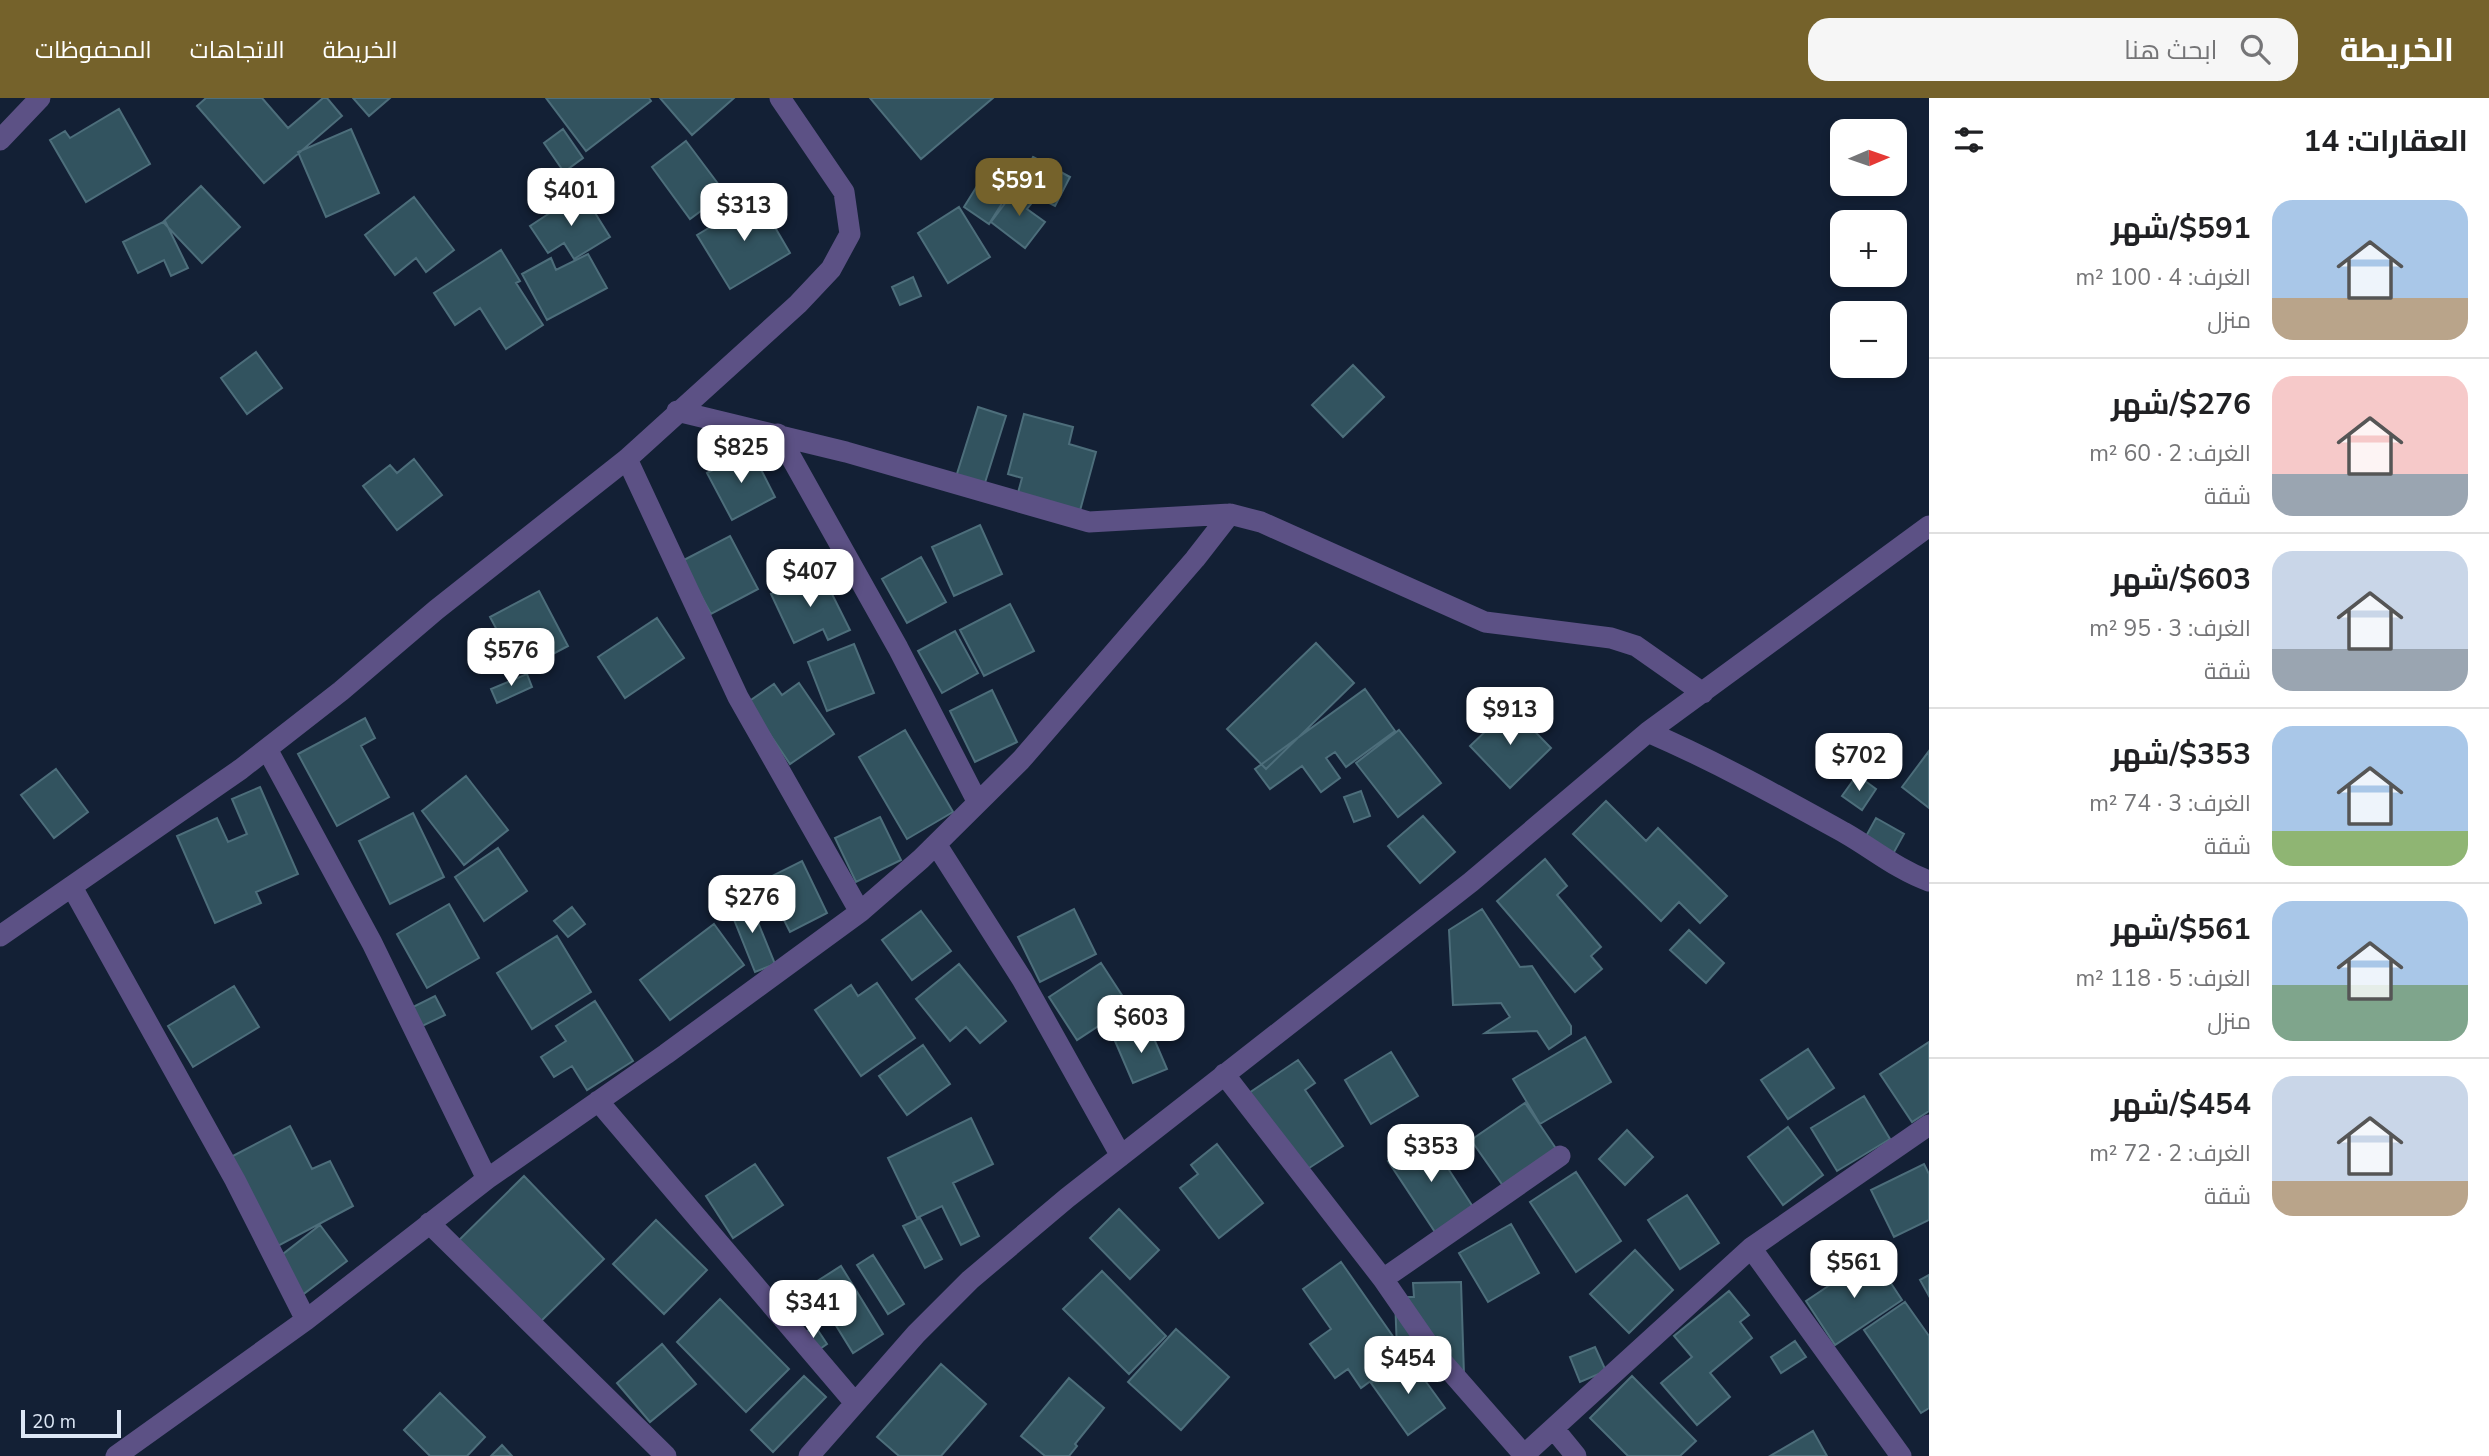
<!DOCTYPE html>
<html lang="ar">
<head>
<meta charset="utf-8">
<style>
	body { margin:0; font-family:"Nunito Sans",Cairo,sans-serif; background:#f6f6f6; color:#202124; direction:rtl; height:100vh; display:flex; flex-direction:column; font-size:26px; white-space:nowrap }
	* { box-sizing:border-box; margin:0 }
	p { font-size:23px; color:#757577 }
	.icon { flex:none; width:38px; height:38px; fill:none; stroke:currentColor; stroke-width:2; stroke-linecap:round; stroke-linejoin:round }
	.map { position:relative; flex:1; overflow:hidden; direction:ltr }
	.sheet { display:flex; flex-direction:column; background:#fff; width:560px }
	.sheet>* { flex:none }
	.needle { width:46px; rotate:88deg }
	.tools { position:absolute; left:1830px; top:21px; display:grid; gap:14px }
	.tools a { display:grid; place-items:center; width:77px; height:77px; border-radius:14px; background:#fff; box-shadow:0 4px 10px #0003; font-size:35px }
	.scale { position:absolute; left:21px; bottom:18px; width:100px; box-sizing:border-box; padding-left:7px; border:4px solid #dde7f5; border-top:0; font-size:19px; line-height:24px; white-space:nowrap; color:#dde7f5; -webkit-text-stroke:5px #132035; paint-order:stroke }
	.price { position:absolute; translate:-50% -60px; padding:0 16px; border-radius:14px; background:#fff; color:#222; font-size:23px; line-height:46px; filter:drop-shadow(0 2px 4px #0008) }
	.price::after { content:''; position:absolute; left:50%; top:42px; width:21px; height:16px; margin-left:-10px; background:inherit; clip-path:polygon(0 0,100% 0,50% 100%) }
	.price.active { background:#75622b; color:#fff }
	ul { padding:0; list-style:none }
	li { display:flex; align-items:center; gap:21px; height:175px; padding:0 21px }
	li+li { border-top:2px solid #e0e0e0 }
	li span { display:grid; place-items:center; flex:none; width:196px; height:140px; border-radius:21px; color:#555 }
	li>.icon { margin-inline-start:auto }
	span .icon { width:84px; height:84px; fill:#fffc; stroke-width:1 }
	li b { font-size:30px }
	h2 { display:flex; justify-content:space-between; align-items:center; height:84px; padding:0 21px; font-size:30px }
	header { display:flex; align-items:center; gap:42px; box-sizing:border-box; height:98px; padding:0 35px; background:#75622b; color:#fff }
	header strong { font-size:33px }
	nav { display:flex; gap:38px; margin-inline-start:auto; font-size:24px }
	.search { width:490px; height:63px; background:#f6f6f6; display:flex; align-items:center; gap:18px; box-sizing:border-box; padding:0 24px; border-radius:21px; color:#757577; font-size:26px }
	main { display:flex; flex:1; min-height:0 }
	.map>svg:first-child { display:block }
</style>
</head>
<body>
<header>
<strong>الخريطة</strong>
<div class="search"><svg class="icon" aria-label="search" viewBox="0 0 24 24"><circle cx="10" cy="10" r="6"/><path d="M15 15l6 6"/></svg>ابحث هنا</div>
<nav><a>الخريطة</a><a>الاتجاهات</a><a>المحفوظات</a></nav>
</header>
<main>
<section class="sheet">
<h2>العقارات: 14<svg class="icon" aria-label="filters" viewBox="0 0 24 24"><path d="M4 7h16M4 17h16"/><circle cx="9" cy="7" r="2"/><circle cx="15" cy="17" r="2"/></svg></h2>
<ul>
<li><span style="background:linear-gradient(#a9c7e8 70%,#b9a48a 0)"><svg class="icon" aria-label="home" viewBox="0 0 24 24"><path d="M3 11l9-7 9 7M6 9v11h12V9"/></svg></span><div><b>$591/شهر</b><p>الغرف: 4 · 100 m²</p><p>منزل</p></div></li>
<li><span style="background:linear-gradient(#f6c9c9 70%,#9aa5b1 0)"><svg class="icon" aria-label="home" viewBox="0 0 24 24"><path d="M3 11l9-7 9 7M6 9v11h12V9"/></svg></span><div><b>$276/شهر</b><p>الغرف: 2 · 60 m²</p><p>شقة</p></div></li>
<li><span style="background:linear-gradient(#c9d6e8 70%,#9aa5b1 0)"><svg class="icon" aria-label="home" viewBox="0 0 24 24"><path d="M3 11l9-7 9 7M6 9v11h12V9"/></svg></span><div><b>$603/شهر</b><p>الغرف: 3 · 95 m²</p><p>شقة</p></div></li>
<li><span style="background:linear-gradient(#a9c7e8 75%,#8fb573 0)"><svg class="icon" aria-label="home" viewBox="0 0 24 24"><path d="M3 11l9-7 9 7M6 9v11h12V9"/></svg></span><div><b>$353/شهر</b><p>الغرف: 3 · 74 m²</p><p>شقة</p></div></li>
<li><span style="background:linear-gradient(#a9c7e8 60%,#7fa58c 0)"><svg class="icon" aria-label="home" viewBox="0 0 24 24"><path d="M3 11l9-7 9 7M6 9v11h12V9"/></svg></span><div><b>$561/شهر</b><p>الغرف: 5 · 118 m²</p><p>منزل</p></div></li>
<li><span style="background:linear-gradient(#c9d6e8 75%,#b9a48a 0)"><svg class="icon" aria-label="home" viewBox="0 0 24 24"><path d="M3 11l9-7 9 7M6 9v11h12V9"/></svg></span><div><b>$454/شهر</b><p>الغرف: 2 · 72 m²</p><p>شقة</p></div></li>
</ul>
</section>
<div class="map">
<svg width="1929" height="1358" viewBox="0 0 1929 1358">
	<rect width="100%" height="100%" fill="#132035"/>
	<path fill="#32535f" stroke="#4d6e7b" stroke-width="2" d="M 206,0 L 262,0 L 288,30 L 323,0 L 327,0 L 342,18 L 264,85 L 197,8 Z
		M 353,0 L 390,0 L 369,18 Z
		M 546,0 L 649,0 L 651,3 L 586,53 Z
		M 660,0 L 734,0 L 692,37 Z
		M 870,0 L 993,0 L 921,61 Z
		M 119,11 L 150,66 L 86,104 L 50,42 L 65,33 L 70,40 Z
		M 351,31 L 379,95 L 326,119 L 298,54 Z
		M 563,31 L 583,60 L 564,74 L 544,45 Z
		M 686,43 L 725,95 L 690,121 L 652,69 Z
		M 1033,59 L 1070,79 L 1055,108 L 1017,89 Z
		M 992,64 L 1018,80 L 989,126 L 964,109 Z
		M 201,88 L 240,129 L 202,165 L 163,124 Z
		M 1018,88 L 1035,101 L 1027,111 L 1045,124 L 1025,150 L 991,124 Z
		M 582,94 L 610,139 L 574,161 L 564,145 L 548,155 L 530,128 Z
		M 764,97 L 775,116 L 769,119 L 790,155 L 730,191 L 697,137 Z
		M 414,99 L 454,152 L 426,174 L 416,160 L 395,177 L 365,137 Z
		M 959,109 L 990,159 L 948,185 L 918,135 Z
		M 165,123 L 188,170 L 171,178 L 164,162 L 138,175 L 123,144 Z
		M 501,152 L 520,183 L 516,185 L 543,227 L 506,251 L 480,210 L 455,227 L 434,195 Z
		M 588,156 L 607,190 L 547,222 L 522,176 L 551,160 L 556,172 Z
		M 913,179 L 921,198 L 900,207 L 892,189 Z
		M 256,254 L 282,290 L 247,316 L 221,280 Z
		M 1353,267 L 1384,299 L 1343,339 L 1312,307 Z
		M 978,309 L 1006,318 L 983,391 L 955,382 Z
		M 1024,316 L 1073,329 L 1069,346 L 1096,354 L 1078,420 L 1016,402 L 1022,380 L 1008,376 Z
		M 751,352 L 775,399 L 732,422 L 707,375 Z
		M 414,361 L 442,397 L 397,432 L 363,388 L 390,367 L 397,375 Z
		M 980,427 L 1002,476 L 954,498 L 932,449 Z
		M 730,438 L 758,491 L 711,516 L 682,463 Z
		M 921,459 L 946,504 L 907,525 L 882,481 Z
		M 820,472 L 850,532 L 828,542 L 823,531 L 794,545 L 771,496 Z
		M 539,493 L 568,548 L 519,574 L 490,519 Z
		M 1010,506 L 1034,553 L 984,578 L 960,532 Z
		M 657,520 L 684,560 L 625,600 L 598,559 Z
		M 955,533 L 978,575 L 942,595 L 918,553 Z
		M 1316,545 L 1354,585 L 1266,671 L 1227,631 Z
		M 854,546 L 874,595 L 827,613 L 808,564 Z
		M 527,576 L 532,589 L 497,605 L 491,591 Z
		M 799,585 L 834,636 L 790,666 L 748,604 L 774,586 L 782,597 Z
		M 1365,591 L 1395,633 L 1346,669 L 1335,654 L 1326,660 L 1340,680 L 1321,694 L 1302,668 L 1270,691 L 1255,671 Z
		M 992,592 L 1017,644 L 975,664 L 950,613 Z
		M 1511,609 L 1551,650 L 1510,690 L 1470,648 Z
		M 365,620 L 375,640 L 361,648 L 389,699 L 337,728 L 298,656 Z
		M 905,632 L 953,714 L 907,741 L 859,659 Z
		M 1399,632 L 1441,685 L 1398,719 L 1356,665 Z
		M 1929,653 L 1929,710 L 1902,689 Z
		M 56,671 L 88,714 L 54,740 L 21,697 Z
		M 1857,677 L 1876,691 L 1862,712 L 1842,698 Z
		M 466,678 L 508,732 L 464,767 L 422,713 Z
		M 260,689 L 298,776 L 256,794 L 261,805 L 215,825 L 177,738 L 217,720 L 228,744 L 247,736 L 232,701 Z
		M 1361,693 L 1370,718 L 1354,724 L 1344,699 Z
		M 1606,703 L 1646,743 L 1658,730 L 1727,798 L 1700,825 L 1679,804 L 1661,823 L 1573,736 Z
		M 413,715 L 444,779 L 390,806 L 359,743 Z
		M 1423,718 L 1455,754 L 1420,785 L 1388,748 Z
		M 880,719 L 901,762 L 856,784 L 835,740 Z
		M 1876,720 L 1904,736 L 1893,756 L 1865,740 Z
		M 498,750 L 527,793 L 484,823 L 455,779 Z
		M 1545,761 L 1567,788 L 1557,797 L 1601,849 L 1591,858 L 1602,871 L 1575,894 L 1497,803 Z
		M 802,763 L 827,815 L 790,834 L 778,810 L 759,819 L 746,791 Z
		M 748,800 L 775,866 L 755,874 L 729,809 Z
		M 449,806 L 479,860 L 427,890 L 397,836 Z
		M 572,809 L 585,826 L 568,839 L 554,823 Z
		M 1074,811 L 1096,856 L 1040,884 L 1018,839 Z
		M 1482,811 L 1520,869 L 1532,868 L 1571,928 L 1571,936 L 1549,951 L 1537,933 L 1485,935 L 1510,919 L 1501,905 L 1453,907 L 1449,832 Z
		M 921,813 L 951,853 L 912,882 L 882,842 Z
		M 714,826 L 744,867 L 670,922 L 640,882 Z
		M 1689,832 L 1724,865 L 1706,885 L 1670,852 Z
		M 557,838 L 591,894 L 532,931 L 497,875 Z
		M 1101,865 L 1129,908 L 1077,942 L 1049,899 Z
		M 959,866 L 1006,923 L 980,945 L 966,929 L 950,943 L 916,901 Z
		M 877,885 L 915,940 L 861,978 L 815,912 L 851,887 L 858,898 Z
		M 234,888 L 259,929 L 193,969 L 168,928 Z
		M 435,898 L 445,917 L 414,932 L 405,913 Z
		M 595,903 L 633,963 L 587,992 L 572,968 L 554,979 L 541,959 L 566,943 L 556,928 Z
		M 1149,929 L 1167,971 L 1133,985 L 1115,943 Z
		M 1585,939 L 1611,984 L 1540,1026 L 1513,981 Z
		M 1929,944 L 1929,1013 L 1912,1024 L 1880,976 Z
		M 923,947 L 950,986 L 907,1017 L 879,978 Z
		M 1808,951 L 1834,990 L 1788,1021 L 1761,982 Z
		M 1391,954 L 1418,998 L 1371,1026 L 1345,982 Z
		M 1298,962 L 1315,985 L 1305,992 L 1343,1048 L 1303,1074 L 1249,995 Z
		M 1864,998 L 1890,1041 L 1837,1073 L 1811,1030 Z
		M 1525,1005 L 1557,1052 L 1504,1089 L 1471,1042 Z
		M 971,1020 L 993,1066 L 953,1085 L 979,1138 L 961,1147 L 942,1108 L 917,1120 L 888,1060 Z
		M 290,1028 L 312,1071 L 330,1063 L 353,1108 L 276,1149 L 229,1060 Z
		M 1788,1029 L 1823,1077 L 1783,1107 L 1748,1059 Z
		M 1627,1032 L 1653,1059 L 1625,1087 L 1599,1061 Z
		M 1427,1038 L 1473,1109 L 1435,1134 L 1388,1063 Z
		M 1217,1046 L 1263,1105 L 1219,1140 L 1180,1090 L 1198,1076 L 1191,1067 Z
		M 755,1066 L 783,1107 L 733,1140 L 706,1098 Z
		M 1924,1066 L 1929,1076 L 1929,1122 L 1894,1139 L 1871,1092 Z
		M 1576,1074 L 1621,1143 L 1576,1174 L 1530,1104 Z
		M 524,1078 L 604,1161 L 532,1232 L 452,1149 Z
		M 1687,1097 L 1719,1145 L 1680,1171 L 1648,1122 Z
		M 1119,1111 L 1159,1152 L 1130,1181 L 1090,1140 Z
		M 920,1120 L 942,1161 L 925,1170 L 903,1128 Z
		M 656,1122 L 707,1172 L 664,1216 L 613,1166 Z
		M 1511,1126 L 1539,1175 L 1488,1204 L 1459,1155 Z
		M 320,1127 L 347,1163 L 301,1198 L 274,1163 Z
		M 1635,1152 L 1673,1192 L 1629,1235 L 1590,1196 Z
		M 873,1157 L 904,1206 L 888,1216 L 857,1167 Z
		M 1873,1158 L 1902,1202 L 1835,1247 L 1806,1203 Z
		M 1341,1164 L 1406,1257 L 1361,1290 L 1348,1271 L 1335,1280 L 1310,1246 L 1331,1231 L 1303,1191 Z
		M 841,1168 L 883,1236 L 853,1255 L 811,1187 Z
		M 1102,1173 L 1166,1238 L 1129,1276 L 1063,1211 Z
		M 1929,1177 L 1929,1198 L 1920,1182 Z
		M 1461,1184 L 1464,1277 L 1444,1252 L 1397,1253 L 1395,1199 L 1414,1199 L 1413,1185 Z
		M 1729,1193 L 1749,1217 L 1740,1224 L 1752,1240 L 1710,1275 L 1730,1299 L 1697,1327 L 1661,1285 L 1692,1259 L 1674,1238 Z
		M 720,1201 L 789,1271 L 746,1314 L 677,1244 Z
		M 1905,1204 L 1929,1238 L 1929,1310 L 1921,1315 L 1864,1232 Z
		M 815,1228 L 827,1246 L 811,1257 L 799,1239 Z
		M 1176,1231 L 1229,1279 L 1181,1332 L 1128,1284 Z
		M 1795,1243 L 1806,1259 L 1781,1275 L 1771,1259 Z
		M 662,1246 L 696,1286 L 650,1324 L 617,1285 Z
		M 1595,1249 L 1606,1273 L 1580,1284 L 1570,1259 Z
		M 1408,1259 L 1445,1310 L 1408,1337 L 1371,1285 Z
		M 941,1266 L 986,1306 L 941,1358 L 899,1358 L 877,1339 Z
		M 804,1278 L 826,1299 L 773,1354 L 751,1332 Z
		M 1632,1278 L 1696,1343 L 1680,1358 L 1628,1358 L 1590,1320 Z
		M 1069,1280 L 1104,1310 L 1075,1346 L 1077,1348 L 1069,1358 L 1045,1358 L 1021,1338 Z
		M 440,1295 L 485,1339 L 467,1358 L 430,1358 L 404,1332 Z
		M 1813,1333 L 1827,1358 L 1770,1358 Z
		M 502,1347 L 512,1358 L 491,1358 Z"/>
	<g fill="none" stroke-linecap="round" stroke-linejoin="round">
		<path stroke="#5c5185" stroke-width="21" d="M 0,42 L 40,0
			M 677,313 L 846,354 L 1089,424 L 1230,416 L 1261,424 L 1485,524 L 1611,540 L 1636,548 L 1703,595
			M 778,336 L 898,550 L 977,703
			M 627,361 L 738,599 L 860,814
			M 1648,634 C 1717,664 1780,699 1845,735 C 1873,751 1898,772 1929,783
			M 267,651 L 372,845 L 487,1081
			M 936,746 L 1022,881 L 1121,1058
			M 72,789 L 235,1082 L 306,1222
			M 0,838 L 241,671 L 341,593 L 436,512 L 627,361 L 798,206 L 831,171 L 850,136 L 844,94 L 780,0
			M 1224,976 L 1383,1181 L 1432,1252 L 1524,1357 L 1751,1150 L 1929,1027
			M 598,1003 L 855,1305
			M 429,1125 L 666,1358
			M 1751,1150 L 1901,1358
			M 1383,1181 L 1560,1058
			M 1554,1331 L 1576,1358
			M 116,1358 L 306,1222 L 487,1081 L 666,956 L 860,814 L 921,761 L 1021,662 L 1195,461 L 1230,416
			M 809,1358 L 916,1236 L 970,1182 L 1067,1100 L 1471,784 L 1648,634 L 1929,428"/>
	</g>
</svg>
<div class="tools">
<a><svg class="needle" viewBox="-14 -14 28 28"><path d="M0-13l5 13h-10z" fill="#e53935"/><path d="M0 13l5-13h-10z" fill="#757577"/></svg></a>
<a>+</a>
<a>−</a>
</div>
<div class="scale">20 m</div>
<b class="price active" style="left:1019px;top:120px">$591</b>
<b class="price" style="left:571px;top:130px">$401</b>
<b class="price" style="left:744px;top:145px">$313</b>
<b class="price" style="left:741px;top:387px">$825</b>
<b class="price" style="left:810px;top:511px">$407</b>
<b class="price" style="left:511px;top:590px">$576</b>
<b class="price" style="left:1510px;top:649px">$913</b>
<b class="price" style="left:1859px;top:695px">$702</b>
<b class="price" style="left:752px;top:837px">$276</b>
<b class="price" style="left:1141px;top:957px">$603</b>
<b class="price" style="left:1431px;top:1086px">$353</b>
<b class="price" style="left:1854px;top:1202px">$561</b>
<b class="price" style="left:813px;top:1242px">$341</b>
<b class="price" style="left:1408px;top:1298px">$454</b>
</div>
</main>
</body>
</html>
